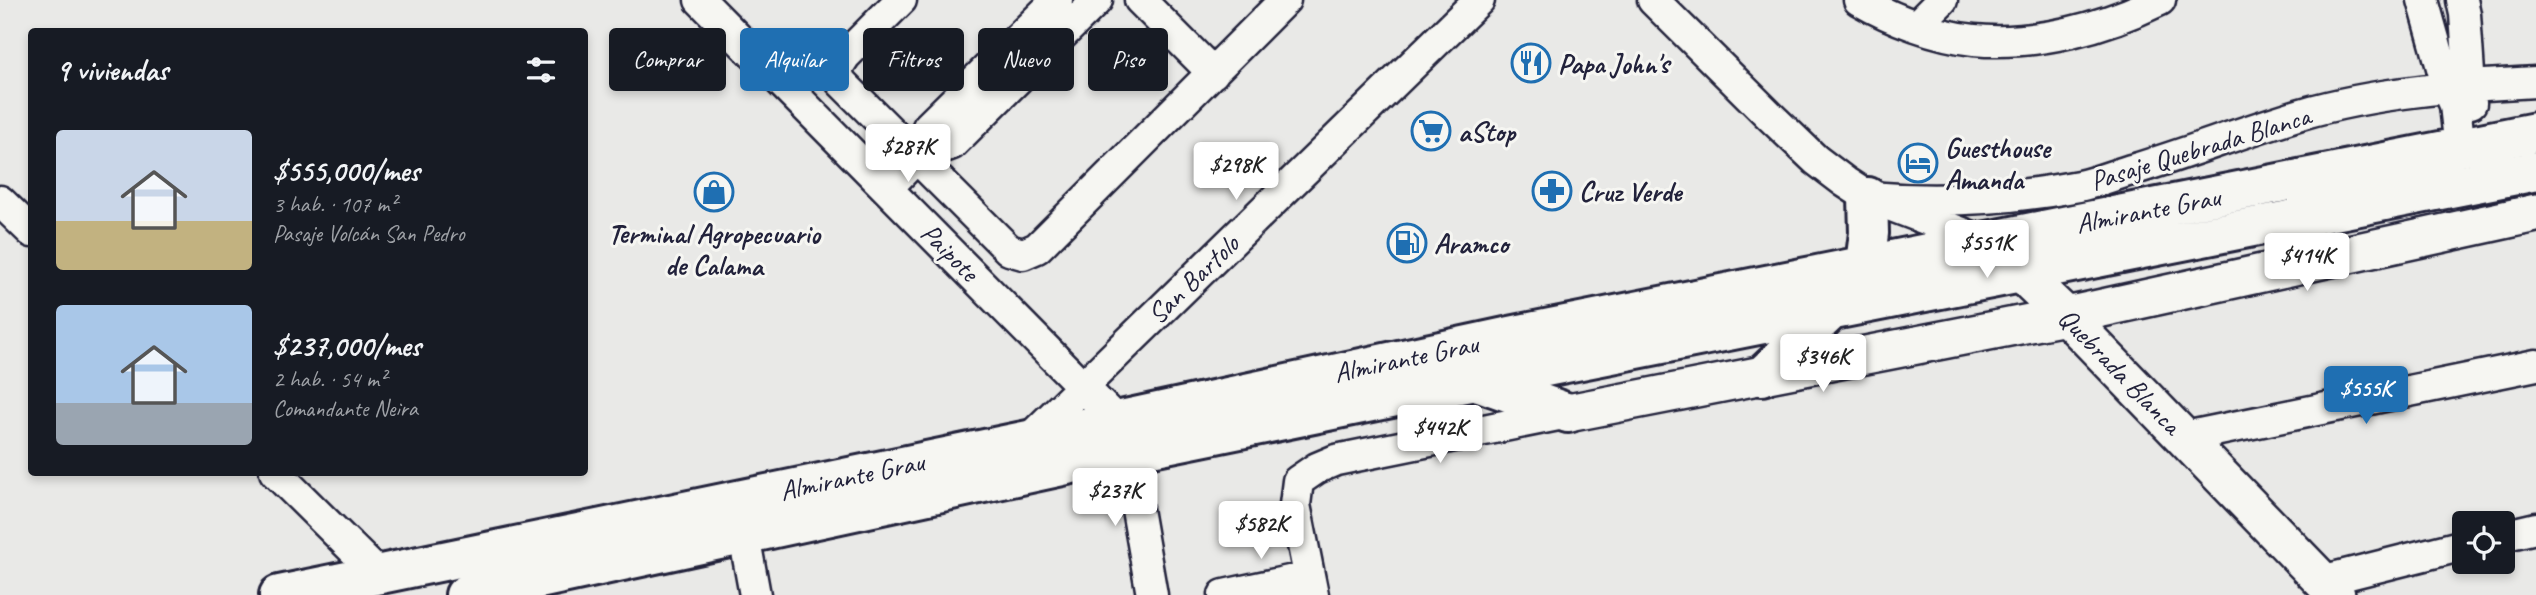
<!DOCTYPE html>
<html lang="es">
<head>
<meta charset="utf-8">
<style>
	body { margin:0; font-family:Caveat,sans-serif; background:#242831; color:#f1f3f6; height:100vh; display:flex; flex-direction:column; font-size:26px; white-space:nowrap }
	* { box-sizing:border-box; margin:0 }
	p { font-size:23px; color:#9ea1a6 }
	.icon { flex:none; width:38px; height:38px; fill:none; stroke:currentColor; stroke-width:2; stroke-linecap:round; stroke-linejoin:round }
	.map { position:relative; flex:1; overflow:hidden }
	.drawer { position:absolute; left:28px; top:28px; width:560px; height:448px; display:flex; flex-direction:column; background:#171b24; border-radius:7px; box-shadow:0 4px 10px #0003 }
	.drawer>* { flex:none }
	.banner { position:absolute; left:609px; top:28px; width:665px; height:63px; display:flex; gap:14px }
	.buttons { position:absolute; left:2452px; top:511px; display:grid; gap:14px }
	.buttons a { display:grid; place-items:center; width:63px; height:63px; border-radius:7px; background:#171b24; box-shadow:0 4px 10px #0003; font-size:35px }
	.price { position:absolute; translate:-50% -60px; padding:0 16px; border-radius:7px; background:#fff; color:#222; font-size:23px; line-height:46px; filter:drop-shadow(0 2px 4px #0008) }
	.price::after { content:''; position:absolute; left:50%; top:42px; width:21px; height:16px; margin-left:-10px; background:inherit; clip-path:polygon(0 0,100% 0,50% 100%) }
	.price.selected { background:#1f6fb2; color:#fff }
	ul { padding:0; list-style:none }
	li { display:flex; align-items:center; gap:21px; height:175px; padding:0 28px }
	li span { display:grid; place-items:center; flex:none; width:196px; height:140px; border-radius:7px; color:#555 }
	li>.icon { margin-inline-start:auto }
	span .icon { width:84px; height:84px; fill:#fffc; stroke-width:1 }
	li b { font-size:30px }
	h2 { display:flex; justify-content:space-between; align-items:center; height:84px; padding:0 28px; font-size:30px }
	.chip { padding:0 24px; border-radius:7px; background:#171b24; box-shadow:0 4px 10px #0003; font-size:24px; line-height:63px }
	.chip.selected { background:#1f6fb2; color:#fff }
	.map>svg:first-child { display:block }
</style>
</head>
<body>
<div class="map">
<svg width="2536" height="595" viewBox="0 0 2536 595">
	<rect width="100%" height="100%" fill="#e9e9e7"/>
	<filter id="ink" filterUnits="userSpaceOnUse"><feTurbulence type="fractalNoise" baseFrequency=".0143" numOctaves="2"/><feDisplacementMap in="SourceGraphic" scale="14" xChannelSelector="R" yChannelSelector="G"/><feConvolveMatrix kernelMatrix="1 2 1 2 8 2 1 2 1" color-interpolation-filters="sRGB"/></filter>
	<g filter="url(#ink)">
		<g fill="none" stroke-linecap="round" stroke-linejoin="round">
			<defs>
				<path id="minor" d="M 700,0 L 1117,421 L 1127,452 L 1152,595
					M 901,0 L 845,56 L 836,70 L 841,82 L 1009,250 L 1023,254 L 1037,248 L 1285,0
					M 1140,0 L 1213,73
					M 1653,0 L 1771,117 L 1816,160 L 1845,182 L 1868,197 L 1986,242
					M 1859,0 C 1892,19 1936,36 1974,40 C 2036,46 2105,27 2160,0
					M 2423,0 L 2448,89 L 2455,105 L 2460,149
					M 2462,0 L 2465,14 L 2471,103
					M 1916,26 L 1942,0
					M 917,157 L 952,144 L 1097,0
					M 887,188 L 917,157 L 928,127 L 1057,0
					M 1868,197 C 1938,203 2011,199 2079,186 C 2098,182 2116,174 2135,169 C 2190,152 2245,131 2301,114 C 2377,92 2457,86 2536,82
					M 0,201 L 32,232
					M 2185,437 L 2536,365
					M 1028,440 L 1479,0
					M 275,472 L 378,574
					M 744,535 L 755,595
					M 2502,536 L 2536,528
					M 2321,581 L 2464,545
					M 1224,595 L 1308,577
					M 1313,595 L 1295,505 L 1298,481 L 1317,468 L 1336,460 L 1568,413"/>
				<path id="tertiary" d="M 2003,256 L 2066,316 L 2336,595
					M 1568,413 L 2066,316 L 2536,213"/>
				<path id="primary" d="M 1865,264 L 1869,233 L 1868,197
					M 1762,376 L 1832,310
					M 1477,381 L 1568,413
					M 279,595 L 1028,440 L 1510,336 L 2536,132
					M 465,595 L 1127,452 L 1475,381 L 2536,171"/>
			</defs>
			<use href="#minor" stroke="#22223b" stroke-width="35"/>
			<use href="#tertiary" stroke="#22223b" stroke-width="42"/>
			<use href="#primary" stroke="#22223b" stroke-width="44"/>
			<use href="#minor" stroke="#f6f6f2" stroke-width="30"/>
			<use href="#tertiary" stroke="#f6f6f2" stroke-width="37"/>
			<use href="#primary" stroke="#f6f6f2" stroke-width="38"/>
		</g>
	</g>
	<defs>
		<symbol id="restaurant-ring" viewBox="-11 -11 22 22"><circle r="9.5" fill="#f6f6f2" stroke="#1f6fb2" stroke-width="1.5"/><path d="M-5-6h1v4h1v-4h1v4h1v-4h1v5L-1.5 .5V6h-2V.5L-5-1ZM5-6V6H3V1.5H1.5Q1.5-4 5-6Z" fill="#1f6fb2"/></symbol>
		<symbol id="supermarket-ring" viewBox="-11 -11 22 22"><circle r="9.5" fill="#f6f6f2" stroke="#1f6fb2" stroke-width="1.5"/><path d="M-6-5.5h2.5l.6 2H6L4.5 2H-2.5L-4.4-4H-6ZM-1.5 3.2a1.3 1.3 0 1 0 .1 0ZM3 3.2a1.3 1.3 0 1 0 .1 0Z" fill="#1f6fb2"/></symbol>
		<symbol id="hotel-ring" viewBox="-11 -11 22 22"><circle r="9.5" fill="#f6f6f2" stroke="#1f6fb2" stroke-width="1.5"/><path d="M-6-4.5h1.5V1H6V5H4.5V3h-9V5H-6ZM-4 0a1.8 1.8 0 1 1 3.6 0ZM.5 0V-2.5h3Q6-2.5 6 0Z" fill="#1f6fb2"/></symbol>
		<symbol id="pharmacy-ring" viewBox="-11 -11 22 22"><circle r="9.5" fill="#f6f6f2" stroke="#1f6fb2" stroke-width="1.5"/><path d="M-2-6h4v4h4v4h-4v4h-4v-4h-4v-4h4Z" fill="#1f6fb2"/></symbol>
		<symbol id="shop-ring" viewBox="-11 -11 22 22"><circle r="9.5" fill="#f6f6f2" stroke="#1f6fb2" stroke-width="1.5"/><path d="M-5-2.5h2.3a2.7 3.5 0 0 1 5.4 0H5L5.5 6h-11ZM-1.5-2.5h3a1.5 2.3 0 0 0-3 0Z" fill="#1f6fb2"/></symbol>
		<symbol id="fuel-ring" viewBox="-11 -11 22 22"><circle r="9.5" fill="#f6f6f2" stroke="#1f6fb2" stroke-width="1.5"/><path d="M-5.5-6h7V0h2V4h1.3V-2.5L3-4.5l.8-.8L6-3V5H2.5V1h-1V6h-7ZM-4.2-4.7v3.2H.2V-4.7Z" fill="#1f6fb2"/></symbol>
	</defs>
	<g fill-rule="evenodd">
		<use href="#restaurant-ring" x="1509" y="41" width="44" height="44"/>
		<use href="#supermarket-ring" x="1409" y="109" width="44" height="44"/>
		<use href="#hotel-ring" x="1896" y="141" width="44" height="44"/>
		<use href="#pharmacy-ring" x="1530" y="169" width="44" height="44"/>
		<use href="#shop-ring" x="692" y="170" width="44" height="44"/>
		<use href="#fuel-ring" x="1385" y="221" width="44" height="44"/>
	</g>
	<g text-anchor="middle" dominant-baseline="central" stroke-width="6" stroke-linejoin="round" paint-order="stroke">
		<g font-size="28" font-weight="bold" fill="#22223b" stroke="#f6f6f2" text-anchor="start">
			<text x="1558" y="63">Papa John's</text>
			<text x="1458" y="131">aStop</text>
			<text x="1945" y="147">Guesthouse<tspan x="1945" dy="32">Amanda</tspan></text>
			<text x="1579" y="191">Cruz Verde</text>
			<text x="714" y="233" text-anchor="middle">Terminal Agropecuario<tspan x="714" dy="32">de Calama</tspan></text>
			<text x="1434" y="243">Aramco</text>
		</g>
		<g font-size="28" fill="#22223b" stroke="#f6f6f2">
			<text transform="translate(2200 148) rotate(-17)">Pasaje Quebrada Blanca</text>
			<text transform="translate(2148 210) rotate(-11)">Almirante Grau</text>
			<text transform="translate(950 252) rotate(45)">Paipote</text>
			<text transform="translate(1193 279) rotate(-44)">San Bartolo</text>
			<text transform="translate(1406 358) rotate(-12)">Almirante Grau</text>
			<text transform="translate(2120 371) rotate(46)">Quebrada Blanca</text>
			<text transform="translate(852 476) rotate(-12)">Almirante Grau</text>
		</g>
	</g>
</svg>
<div class="buttons">
<a><svg class="icon" aria-label="locate" viewBox="0 0 24 24"><circle cx="12" cy="12" r="6"/><path d="M12 2v4M12 18v4M2 12h4M18 12h4"/></svg></a>
</div>
<b class="price" style="left:908px;top:184px">$287K</b>
<b class="price" style="left:1236px;top:202px">$298K</b>
<b class="price" style="left:1987px;top:280px">$551K</b>
<b class="price" style="left:2307px;top:293px">$414K</b>
<b class="price" style="left:1823px;top:394px">$346K</b>
<b class="price selected" style="left:2366px;top:426px">$555K</b>
<b class="price" style="left:1440px;top:465px">$442K</b>
<b class="price" style="left:1115px;top:528px">$237K</b>
<b class="price" style="left:1261px;top:561px">$582K</b>
<div class="banner">
<a class="chip">Comprar</a>
<a class="chip selected">Alquilar</a>
<a class="chip">Filtros</a>
<a class="chip">Nuevo</a>
<a class="chip">Piso</a>
</div>
<section class="drawer">
<h2>9 viviendas<svg class="icon" aria-label="filters" viewBox="0 0 24 24"><path d="M4 7h16M4 17h16"/><circle cx="9" cy="7" r="2"/><circle cx="15" cy="17" r="2"/></svg></h2>
<ul>
<li><span style="background:linear-gradient(#c9d6e8 65%,#c2b280 0)"><svg class="icon" aria-label="home" viewBox="0 0 24 24"><path d="M3 11l9-7 9 7M6 9v11h12V9"/></svg></span><div><b>$555,000/mes</b><p>3 hab. · 107 m²</p><p>Pasaje Volcán San Pedro</p></div></li>
<li><span style="background:linear-gradient(#a9c7e8 70%,#9aa5b1 0)"><svg class="icon" aria-label="home" viewBox="0 0 24 24"><path d="M3 11l9-7 9 7M6 9v11h12V9"/></svg></span><div><b>$237,000/mes</b><p>2 hab. · 54 m²</p><p>Comandante Neira</p></div></li>
</ul>
</section>
</div>
</body>
</html>
